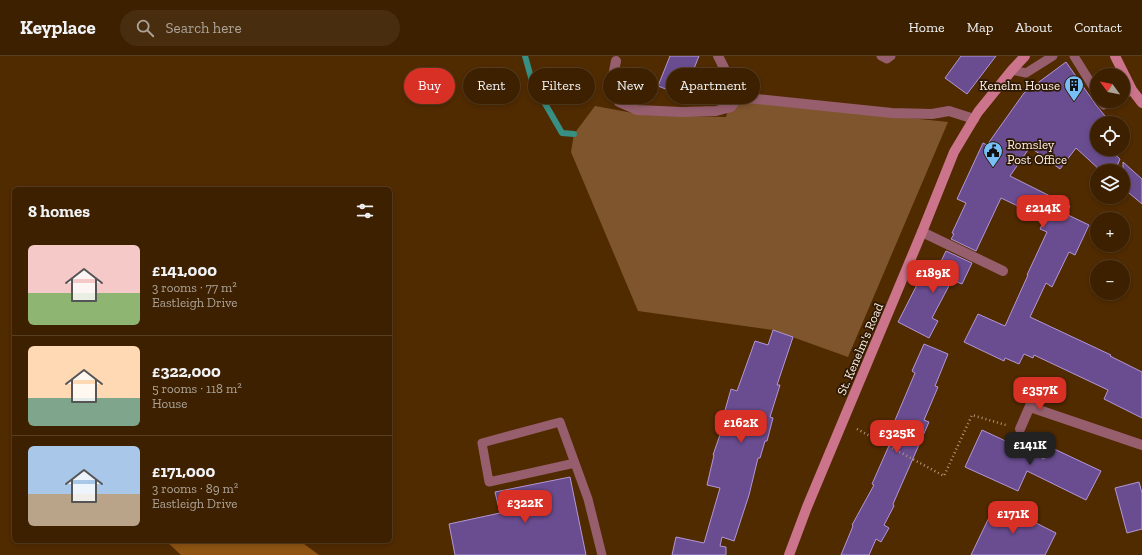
<!DOCTYPE html>
<html lang="en">
<head>
<meta charset="utf-8">
<style>
	body { margin:0; font-family:"Zilla Slab",serif; background:#482d0f; color:#f1f3f6; height:100vh; display:flex; flex-direction:column; font-size:15px; white-space:nowrap }
	* { box-sizing:border-box; margin:0 }
	p { font-size:13px; color:#ada399 }
	.icon { flex:none; width:22px; height:22px; fill:none; stroke:currentColor; stroke-width:2; stroke-linecap:round; stroke-linejoin:round }
	.map { position:relative; flex:1; overflow:hidden }
	.sheet { position:absolute; left:12px; top:131px; width:380px; height:356px; display:flex; flex-direction:column; background:#3d2000; border-radius:6px; box-shadow:0 2px 6px #0003,0 0 0 1px #563e22 }
	.sheet>* { flex:none }
	.hud { position:absolute; left:404px; top:12px; width:380px; height:36px; display:flex; gap:8px }
	.needle { width:26px; rotate:302deg }
	.buttons { position:absolute; left:1090px; top:12px; display:grid; gap:8px }
	.buttons a { display:grid; place-items:center; width:40px; height:40px; border-radius:50%; background:#3d2000; box-shadow:0 2px 6px #0003,0 0 0 1px #563e22; font-size:20px }
	.price { position:absolute; translate:-50% -34px; padding:0 9px; border-radius:8px; background:#d93025; color:#fff; font-size:13px; line-height:26px; filter:drop-shadow(0 1px 2px #0008) }
	.price::after { content:''; position:absolute; left:50%; top:24px; width:12px; height:9px; margin-left:-6px; background:inherit; clip-path:polygon(0 0,100% 0,50% 100%) }
	.price.current { background:#222; color:#fff }
	ul { padding:0; list-style:none }
	li { display:flex; align-items:center; gap:12px; height:100px; padding:0 16px }
	li+li { border-top:1px solid #563e22 }
	li span { display:grid; place-items:center; flex:none; width:112px; height:80px; border-radius:6px; color:#555 }
	li>.icon { margin-inline-start:auto }
	span .icon { width:48px; height:48px; fill:#fffc; stroke-width:1 }
	li b { font-size:17px }
	h2 { display:flex; justify-content:space-between; align-items:center; height:48px; padding:0 16px; font-size:17px }
	.pill { padding:0 14px; border-radius:18px; background:#3d2000; box-shadow:0 2px 6px #0003,0 0 0 1px #563e22; font-size:14px; line-height:36px }
	.pill.current { background:#d93025; color:#fff }
	header { display:flex; align-items:center; gap:24px; box-sizing:border-box; height:56px; padding:0 20px; background:#3d2000; border-bottom:1px solid #563e22 }
	header strong { font-size:19px }
	nav { display:flex; gap:22px; margin-inline-start:auto; font-size:14px }
	.search { width:280px; height:36px; background:#482d0f; display:flex; align-items:center; gap:10px; box-sizing:border-box; padding:0 14px; border-radius:22px; color:#ada399; font-size:15px }
	.map>svg:first-child { display:block }
</style>
</head>
<body>
<header>
<strong>Keyplace</strong>
<div class="search"><svg class="icon" aria-label="search" viewBox="0 0 24 24"><circle cx="10" cy="10" r="6"/><path d="M15 15l6 6"/></svg>Search here</div>
<nav><a>Home</a><a>Map</a><a>About</a><a>Contact</a></nav>
</header>
<div class="map">
<svg width="1142" height="499" viewBox="0 0 1142 499">
	<rect width="100%" height="100%" fill="#512b00"/>
	<path fill="#7f552e" d="M 731,43 L 948,66 L 848,301 L 773,274 L 638,255 L 571,96 L 574,78 L 595,50 L 644,59 L 726,61 Z"/>
	<path fill="#905512" d="M 166,485 L 300,485 L 319,499 L 181,499 Z"/>
	<g fill="none" stroke-linecap="round" stroke-linejoin="round">
		<path stroke="#369083" stroke-width="6" d="M 525,0 L 532,25 L 562,77 L 574,78"/>
	</g>
	<path fill="#6a4d90" stroke="#b297d8" d="M 670,0 L 699,0 L 683,40 L 658,30 Z
		M 961,0 L 996,0 L 967,38 L 945,22 Z
		M 1066,6 L 1096,49 L 1110,66 L 1108,67 L 1097,67 L 1097,75 L 1093,78 L 1097,82 L 1097,93 L 1109,93 L 1120,103 L 1115,115 L 1101,115 L 1076,92 L 1060,113 L 1030,91 L 1010,120 L 1070,150 L 1066,158 L 1089,169 L 1075,199 L 1069,196 L 1052,231 L 1046,227 L 1030,261 L 1111,299 L 1110,300 L 1142,316 L 1142,362 L 1104,343 L 1108,334 L 1034,299 L 1033,302 L 1024,298 L 1019,308 L 1005,302 L 1004,305 L 964,286 L 978,258 L 1005,270 L 1028,219 L 1027,219 L 1047,176 L 1040,173 L 1045,163 L 1001,142 L 976,195 L 951,183 L 954,178 L 952,177 L 966,147 L 957,143 L 983,87 L 987,89 L 1024,37 Z
		M 1123,106 L 1142,123 L 1142,148 L 1123,132 Z
		M 946,195 L 972,207 L 962,228 L 952,224 L 932,262 L 938,265 L 929,282 L 898,266 L 924,215 L 934,220 Z
		M 773,274 L 793,281 L 777,329 L 780,329 L 770,361 L 773,362 L 767,385 L 765,385 L 760,402 L 758,402 L 749,439 L 734,485 L 722,481 L 720,490 L 726,491 L 726,499 L 672,499 L 676,481 L 704,487 L 720,432 L 707,429 L 714,399 L 713,399 L 722,373 L 720,372 L 731,333 L 737,335 L 755,285 L 768,289 Z
		M 924,288 L 948,298 L 935,330 L 938,331 L 924,364 L 929,366 L 893,448 L 894,450 L 884,469 L 889,472 L 881,486 L 876,483 L 869,499 L 841,499 L 853,470 L 852,469 L 874,429 L 872,428 L 891,385 L 887,383 L 915,317 L 912,315 Z
		M 982,374 L 1044,403 L 1050,391 L 1101,415 L 1086,444 L 1027,415 L 1018,435 L 965,411 Z
		M 570,421 L 586,499 L 455,499 L 449,468 L 500,457 L 495,436 Z
		M 1139,426 L 1142,437 L 1142,473 L 1127,477 L 1115,432 Z
		M 996,447 L 1056,477 L 1045,499 L 971,499 Z"/>
	<g fill="none" stroke-linecap="round" stroke-linejoin="round">
		<path stroke="#af977e" stroke-width="2.5" stroke-dasharray="1 3" stroke-linecap="butt" d="M 857,373 L 944,420 L 972,359 L 1006,369"/>
		<path stroke="#975f6e" stroke-width="9" d="M 881,0 L 887,3 L 891,0
			M 1074,0 L 1097,37
			M 1012,14 L 1026,17 L 1053,0
			M 1123,39 L 1132,34
			M 1101,45 L 1104,49 L 1112,45
			M 575,407 L 489,426 L 482,387 L 560,366 L 588,443 L 602,499"/>
		<path stroke="#975f6e" stroke-width="10" d="M 718,0 C 726,15 732,33 747,42 L 892,57 L 932,58 L 949,55 L 974,63
			M 616,5 L 611,30 L 619,46 L 637,54 L 682,56 L 716,55 L 731,51 L 740,37
			M 922,176 L 1003,215
			M 1030,351 L 1142,389
			M 1020,373 L 1039,329"/>
		<path stroke="#cd748d" stroke-width="10" d="M 1115,0 L 1132,34 L 1142,47
			M 789,499 L 807,451 L 922,176 L 954,96 L 978,56 L 1012,14 L 1025,0"/>
	</g>
	<defs>
		<symbol id="building-pin" viewBox="-11 -11 22 30"><path d="M0 17L-7.5 6A9.5 9.5 0 1 1 7.5 6Z" fill="#77c0f7" stroke="#2d1803"/><path d="M-4-6H4V6H1V3H-1V6H-4ZM-2.5-4.3h1.7v1.8h-1.7ZM.8-4.3h1.7v1.8H.8ZM-2.5-1h1.7V.8h-1.7ZM.8-1h1.7V.8H.8Z" fill="#111"/></symbol>
		<symbol id="civic-pin" viewBox="-11 -11 22 30"><path d="M0 17L-7.5 6A9.5 9.5 0 1 1 7.5 6Z" fill="#77c0f7" stroke="#2d1803"/><path d="M-.6-6.5H3V-4.5H.6V-3L4-1V1h2V6H-6V1h2V-1L-.6-3ZM-1.2 2.5V6h2.4V2.5Z" fill="#111"/></symbol>
	</defs>
	<g fill-rule="evenodd">
		<use href="#building-pin" x="1063" y="18" width="22" height="30"/>
		<use href="#civic-pin" x="982" y="84" width="22" height="30"/>
	</g>
	<g text-anchor="middle" dominant-baseline="central" stroke-width="3.5" stroke-linejoin="round" paint-order="stroke">
		<g font-size="13" fill="#fcefe5" stroke="#2d1803" text-anchor="end">
			<text x="1060" y="29">Kenelm House</text>
			<text x="1007" y="88" text-anchor="start">Romsley<tspan x="1007" dy="15">Post Office</tspan></text>
		</g>
		<g font-size="13" fill="#fcefe5" stroke="#2d1803">
			<text transform="translate(860 293) rotate(-67)">St. Kenelm's Road</text>
		</g>
	</g>
</svg>
<div class="buttons">
<a><svg class="needle" viewBox="-14 -14 28 28"><path d="M0-13l5 13h-10z" fill="#e53935"/><path d="M0 13l5-13h-10z" fill="#ada399"/></svg></a>
<a><svg class="icon" aria-label="locate" viewBox="0 0 24 24"><circle cx="12" cy="12" r="6"/><path d="M12 2v4M12 18v4M2 12h4M18 12h4"/></svg></a>
<a><svg class="icon" aria-label="layers" viewBox="0 0 24 24"><path d="M12 4l9 5-9 5-9-5zM3 14l9 5 9-5"/></svg></a>
<a>+</a>
<a>−</a>
</div>
<b class="price" style="left:1043px;top:173px">£214K</b>
<b class="price" style="left:933px;top:238px">£189K</b>
<b class="price" style="left:1040px;top:355px">£357K</b>
<b class="price" style="left:741px;top:388px">£162K</b>
<b class="price" style="left:897px;top:398px">£325K</b>
<b class="price current" style="left:1030px;top:410px">£141K</b>
<b class="price" style="left:525px;top:468px">£322K</b>
<b class="price" style="left:1013px;top:479px">£171K</b>
<div class="hud">
<a class="pill current">Buy</a>
<a class="pill">Rent</a>
<a class="pill">Filters</a>
<a class="pill">New</a>
<a class="pill">Apartment</a>
</div>
<section class="sheet">
<h2>8 homes<svg class="icon" aria-label="filters" viewBox="0 0 24 24"><path d="M4 7h16M4 17h16"/><circle cx="9" cy="7" r="2"/><circle cx="15" cy="17" r="2"/></svg></h2>
<ul>
<li><span style="background:linear-gradient(#f6c9c9 60%,#8fb573 0)"><svg class="icon" aria-label="home" viewBox="0 0 24 24"><path d="M3 11l9-7 9 7M6 9v11h12V9"/></svg></span><div><b>£141,000</b><p>3 rooms · 77 m²</p><p>Eastleigh Drive</p></div></li>
<li><span style="background:linear-gradient(#ffd9b3 65%,#7fa58c 0)"><svg class="icon" aria-label="home" viewBox="0 0 24 24"><path d="M3 11l9-7 9 7M6 9v11h12V9"/></svg></span><div><b>£322,000</b><p>5 rooms · 118 m²</p><p>House</p></div></li>
<li><span style="background:linear-gradient(#a9c7e8 60%,#b9a48a 0)"><svg class="icon" aria-label="home" viewBox="0 0 24 24"><path d="M3 11l9-7 9 7M6 9v11h12V9"/></svg></span><div><b>£171,000</b><p>3 rooms · 89 m²</p><p>Eastleigh Drive</p></div></li>
</ul>
</section>
</div>
</body>
</html>
